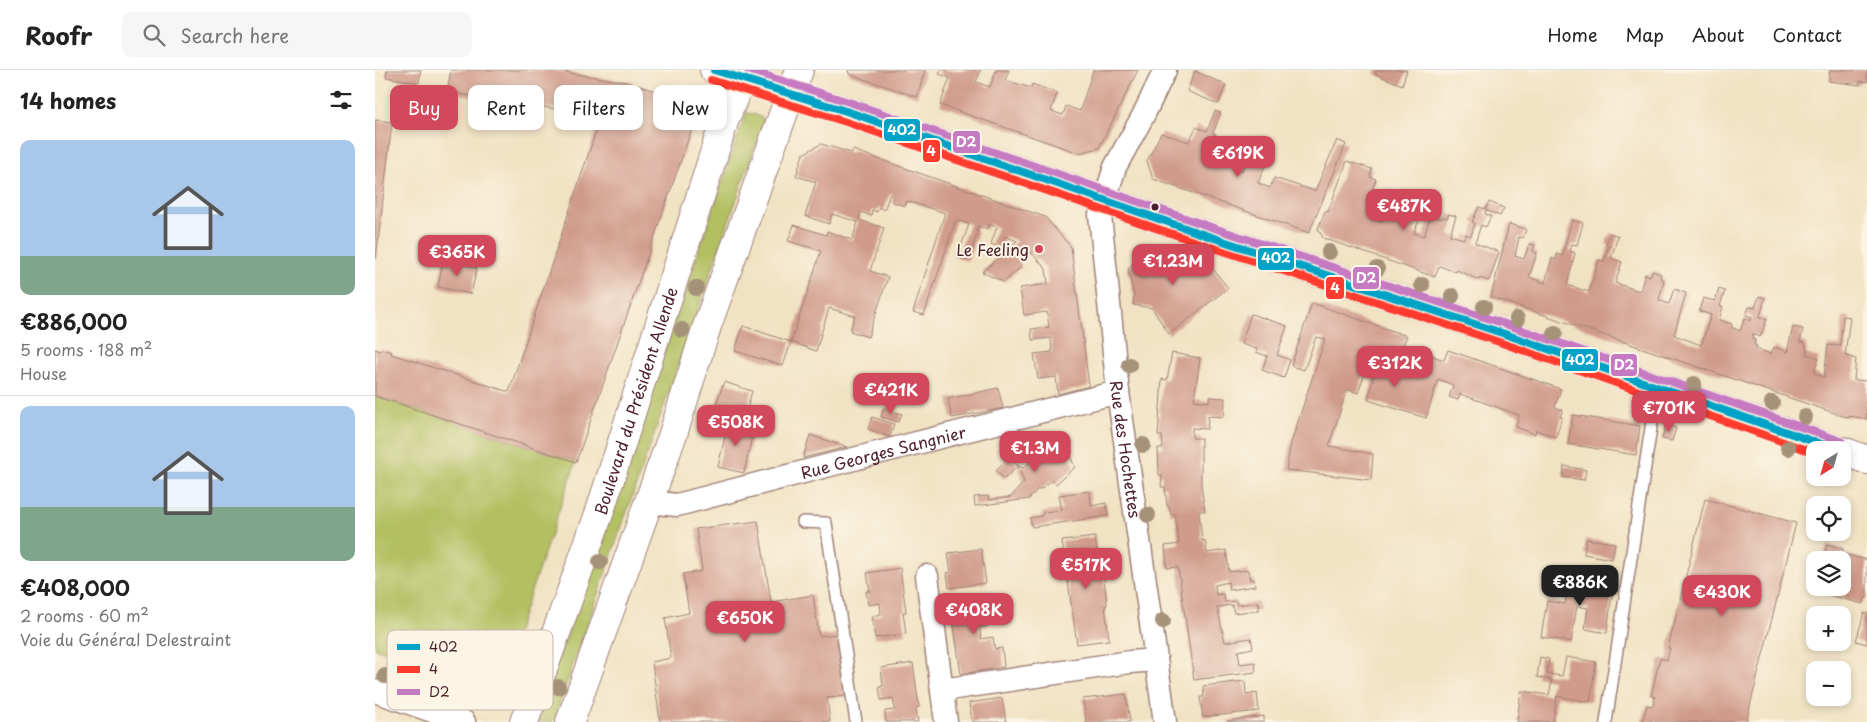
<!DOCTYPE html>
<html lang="en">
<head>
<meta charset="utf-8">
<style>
	body { margin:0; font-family:"Playpen Sans",sans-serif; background:#f6f6f6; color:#222; height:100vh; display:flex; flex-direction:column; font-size:19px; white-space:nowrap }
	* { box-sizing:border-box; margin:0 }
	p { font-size:16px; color:#767676 }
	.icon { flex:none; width:28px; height:28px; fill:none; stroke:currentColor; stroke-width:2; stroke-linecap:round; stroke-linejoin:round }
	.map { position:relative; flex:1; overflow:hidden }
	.details { display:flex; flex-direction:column; background:#fff; width:375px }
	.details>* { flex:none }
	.hud { position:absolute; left:15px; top:15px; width:475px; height:45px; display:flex; gap:10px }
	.needle { width:32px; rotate:217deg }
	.controls { position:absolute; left:1431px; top:371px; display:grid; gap:10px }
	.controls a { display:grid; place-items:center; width:45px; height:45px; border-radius:10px; background:#fff; box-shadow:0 2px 8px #0003; font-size:25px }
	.price { position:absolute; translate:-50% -42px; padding:0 11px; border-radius:10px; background:#d1495b; color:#fff; font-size:16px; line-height:32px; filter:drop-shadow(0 1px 2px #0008) }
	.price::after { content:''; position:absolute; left:50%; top:30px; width:15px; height:11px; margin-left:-8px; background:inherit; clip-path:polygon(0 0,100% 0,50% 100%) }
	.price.active { background:#222; color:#fff }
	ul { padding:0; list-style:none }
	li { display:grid; align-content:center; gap:10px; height:265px; padding:0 20px }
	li+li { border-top:1px solid #e0e0e0 }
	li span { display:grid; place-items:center; height:155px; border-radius:10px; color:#555 }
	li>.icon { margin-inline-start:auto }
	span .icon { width:90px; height:90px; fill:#fffc; stroke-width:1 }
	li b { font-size:21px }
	h2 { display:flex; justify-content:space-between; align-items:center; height:60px; padding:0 20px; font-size:21px }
	.chip { padding:0 18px; border-radius:10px; background:#fff; box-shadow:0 2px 8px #0003; font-size:18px; line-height:45px }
	.chip.active { background:#d1495b; color:#fff }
	header { display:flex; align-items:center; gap:30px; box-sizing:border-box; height:70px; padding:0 25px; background:#fff; border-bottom:1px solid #e0e0e0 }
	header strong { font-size:24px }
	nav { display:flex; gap:28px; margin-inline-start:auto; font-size:18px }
	.search { width:350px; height:45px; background:#f6f6f6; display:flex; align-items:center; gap:12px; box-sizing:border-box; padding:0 18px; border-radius:10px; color:#767676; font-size:19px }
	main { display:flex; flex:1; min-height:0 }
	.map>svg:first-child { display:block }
</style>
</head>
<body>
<header>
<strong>Roofr</strong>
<div class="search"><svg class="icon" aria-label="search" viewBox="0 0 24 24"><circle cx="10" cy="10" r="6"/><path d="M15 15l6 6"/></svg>Search here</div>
<nav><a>Home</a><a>Map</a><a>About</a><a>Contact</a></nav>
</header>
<main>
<section class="details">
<h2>14 homes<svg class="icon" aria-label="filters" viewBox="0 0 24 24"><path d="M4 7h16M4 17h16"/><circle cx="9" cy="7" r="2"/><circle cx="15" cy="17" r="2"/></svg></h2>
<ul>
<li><span style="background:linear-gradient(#a9c7e8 75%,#7fa58c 0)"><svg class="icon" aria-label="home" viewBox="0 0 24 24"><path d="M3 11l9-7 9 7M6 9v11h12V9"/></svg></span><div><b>€886,000</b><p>5 rooms · 188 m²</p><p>House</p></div></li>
<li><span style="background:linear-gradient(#a9c7e8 65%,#7fa58c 0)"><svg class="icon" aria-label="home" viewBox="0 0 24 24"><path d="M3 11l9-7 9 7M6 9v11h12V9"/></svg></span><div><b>€408,000</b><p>2 rooms · 60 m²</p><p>Voie du Général Delestraint</p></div></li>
</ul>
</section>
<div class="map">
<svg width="1492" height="652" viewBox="0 0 1492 652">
	<rect width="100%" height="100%" fill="#fcf5e5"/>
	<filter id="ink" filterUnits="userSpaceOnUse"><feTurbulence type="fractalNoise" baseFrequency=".02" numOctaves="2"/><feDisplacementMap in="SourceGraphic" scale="10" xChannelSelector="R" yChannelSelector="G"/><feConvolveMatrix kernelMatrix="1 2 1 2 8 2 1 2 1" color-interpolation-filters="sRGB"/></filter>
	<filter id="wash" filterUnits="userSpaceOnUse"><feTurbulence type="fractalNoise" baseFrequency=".0096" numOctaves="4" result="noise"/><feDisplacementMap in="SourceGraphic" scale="20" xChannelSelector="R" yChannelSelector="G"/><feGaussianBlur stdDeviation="1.12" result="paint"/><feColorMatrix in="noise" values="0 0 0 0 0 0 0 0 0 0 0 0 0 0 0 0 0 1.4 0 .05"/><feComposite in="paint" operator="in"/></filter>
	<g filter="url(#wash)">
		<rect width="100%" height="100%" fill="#f1e2c3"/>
		<path fill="#b2c062" stroke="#7e7046" d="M 371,43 L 379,44 L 389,49 L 383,68 L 178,652 L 162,652 Z
			M 0,326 L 201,392 L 124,613 L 120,620 L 111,619 L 101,613 L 0,578 Z"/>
		<g id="blocks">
			<path fill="#d09b8b" d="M 12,0 L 46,0 L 44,13 L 11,7 Z
				M 76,0 L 177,0 L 252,12 L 315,32 L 321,47 L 201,392 L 0,326 L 0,279 L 5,281 L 6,279 L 17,282 L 16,284 L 134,322 L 226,46 L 72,22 Z
				M 473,0 L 550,0 L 542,27 L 474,4 Z
				M 566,0 L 606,0 L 601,12 L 615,17 L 621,0 L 634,0 L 630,10 L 656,18 L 657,14 L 682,23 L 676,41 L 688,45 L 691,36 L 705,41 L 718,0 L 763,0 L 724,78 L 704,83 L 565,35 L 575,8 L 564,4 Z
				M 1002,0 L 1032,0 L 1027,15 L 1000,4 Z
				M 1455,0 L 1492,0 L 1492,12 L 1485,11 L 1485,15 L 1454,11 Z
				M 820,1 L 851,15 L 843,34 L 812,21 Z
				M 840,41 L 846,43 L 838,63 L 841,64 L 837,75 L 853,82 L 848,92 L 867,101 L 877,72 L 881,73 L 884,66 L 888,67 L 881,84 L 893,89 L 883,113 L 895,118 L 899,108 L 940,121 L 962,70 L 971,74 L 934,163 L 778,109 L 772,91 L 786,63 L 814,72 L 821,57 L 832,61 Z
				M 0,50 L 17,52 L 1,189 L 0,189 Z
				M 446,74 L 477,83 L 478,80 L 670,147 L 696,177 L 714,316 L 683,324 L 681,307 L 663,309 L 659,284 L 677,282 L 676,268 L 657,270 L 656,259 L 674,257 L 672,242 L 649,245 L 645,218 L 673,214 L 671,199 L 656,182 L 643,192 L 647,196 L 629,212 L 607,202 L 642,171 L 630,166 L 626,178 L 616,174 L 622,157 L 613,154 L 612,159 L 603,156 L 601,161 L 603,161 L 593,191 L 582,188 L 594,154 L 581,150 L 549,245 L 538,242 L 570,143 L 532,131 L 530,136 L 517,132 L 519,126 L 515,124 L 509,140 L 504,137 L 502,142 L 497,140 L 496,146 L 486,142 L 484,150 L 509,158 L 495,201 L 513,207 L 493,267 L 475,261 L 480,246 L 454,238 L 441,281 L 416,272 L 446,181 L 413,171 L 419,155 L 451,165 L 452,161 L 477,170 L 483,152 L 457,144 L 454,154 L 430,146 L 441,112 L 421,106 L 428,84 Z
				M 972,91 L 997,99 L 995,107 L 1001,109 L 996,124 L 1001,126 L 994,146 L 1007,151 L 1012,137 L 1033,144 L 1036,133 L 1049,137 L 1039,163 L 1049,166 L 1056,145 L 1067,149 L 1068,147 L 1072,148 L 1074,144 L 1081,146 L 1075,165 L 1089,169 L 1091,164 L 1096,166 L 1100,153 L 1097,152 L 1104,137 L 1111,139 L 1114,132 L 1129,138 L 1125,146 L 1111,140 L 1110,144 L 1116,146 L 1111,157 L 1106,155 L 1100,173 L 1124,182 L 1114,211 L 1105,208 L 1104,210 L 1082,200 L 1081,202 L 1064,196 L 1060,207 L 948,168 L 943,159 L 950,141 L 953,142 Z
				M 1197,150 L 1208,153 L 1202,175 L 1197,174 L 1195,181 L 1200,183 L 1192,215 L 1214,222 L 1224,190 L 1229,191 L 1234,175 L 1231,174 L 1235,163 L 1243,166 L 1236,188 L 1247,192 L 1240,213 L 1265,221 L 1270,204 L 1275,206 L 1277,201 L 1286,204 L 1285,208 L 1289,210 L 1284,230 L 1294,234 L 1299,219 L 1311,223 L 1299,265 L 1326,275 L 1336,245 L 1324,241 L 1328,228 L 1340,231 L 1344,219 L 1350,221 L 1345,236 L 1348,237 L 1344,250 L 1357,254 L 1356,257 L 1365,261 L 1370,248 L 1376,251 L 1377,247 L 1371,245 L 1374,237 L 1380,238 L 1384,226 L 1390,228 L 1385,247 L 1392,249 L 1385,267 L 1378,264 L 1377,269 L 1380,270 L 1379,275 L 1382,276 L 1381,279 L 1396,284 L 1399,277 L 1412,282 L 1418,257 L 1428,259 L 1425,272 L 1430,273 L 1432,279 L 1431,284 L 1444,288 L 1439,303 L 1449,307 L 1453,275 L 1465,276 L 1468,246 L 1475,247 L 1470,285 L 1481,289 L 1479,310 L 1492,311 L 1492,349 L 1474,346 L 1474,348 L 1116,227 L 1134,154 L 1151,159 L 1148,168 L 1144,167 L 1140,186 L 1149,189 L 1154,174 L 1160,175 L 1158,181 L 1162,183 L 1154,207 L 1170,213 L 1177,188 L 1181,190 L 1182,184 L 1187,186 Z
				M 772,176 L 838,199 L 853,218 L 794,264 L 777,238 L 758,235 L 759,226 L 753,199 Z
				M 68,191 L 102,198 L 96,224 L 63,217 Z
				M 937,233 L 1032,266 L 1028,275 L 1069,290 L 1073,280 L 1186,319 L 1180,337 L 1188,340 L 1185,346 L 1187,347 L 1181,367 L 1161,360 L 1160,364 L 1141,357 L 1144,345 L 1085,324 L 1083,330 L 1074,327 L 1078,315 L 1063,309 L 1051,348 L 993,330 L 999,305 L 990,302 L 983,323 L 972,319 L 954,376 L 998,384 L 996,410 L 911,400 L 916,373 L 950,269 L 941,267 L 929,300 L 916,296 Z
				M 876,244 L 912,256 L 902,285 L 915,290 L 909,308 L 887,300 L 892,286 L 881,282 L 882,279 L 866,274 Z
				M 368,256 L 416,272 L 408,296 L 360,281 Z
				M 797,283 L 825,288 L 819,330 L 834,332 L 834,327 L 850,328 L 849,347 L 833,346 L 832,359 L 817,358 L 817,368 L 826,368 L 826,416 L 830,441 L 824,441 L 827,471 L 830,470 L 832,483 L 851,480 L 854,502 L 873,500 L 875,510 L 879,509 L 880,516 L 854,520 L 853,512 L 840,515 L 841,525 L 848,524 L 850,532 L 861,531 L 862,535 L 883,532 L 884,540 L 859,543 L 857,535 L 842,537 L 850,572 L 876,568 L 878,578 L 863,581 L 865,594 L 880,592 L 881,602 L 819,610 L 803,497 L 792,498 L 790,476 L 804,474 L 800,444 L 796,445 L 794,436 L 792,436 L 790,417 L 786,417 L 787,405 L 784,405 L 783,378 L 788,378 L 787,366 L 783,366 L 787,309 L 792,310 Z
				M 349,312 L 377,321 L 371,343 L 341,334 Z
				M 623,318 L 628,338 L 577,348 L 573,329 Z
				M 509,338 L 527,344 L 523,352 L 506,347 Z
				M 1198,345 L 1265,356 L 1261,385 L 1193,374 Z
				M 497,347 L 519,354 L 515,367 L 493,359 Z
				M 353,352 L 379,357 L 369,403 L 343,397 Z
				M 1291,355 L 1301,358 L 1297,371 L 1287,369 Z
				M 435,365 L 472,377 L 428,388 Z
				M 676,370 L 692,380 L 700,397 L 681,414 L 677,410 L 666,419 L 663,419 L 654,429 L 600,436 L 599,427 L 613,426 L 614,430 L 636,427 L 649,412 L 643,396 L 629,409 L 621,401 L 635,387 L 643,396 L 648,398 L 664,384 L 662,381 Z
				M 1189,396 L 1211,400 L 1209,410 L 1188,407 Z
				M 715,421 L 716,436 L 731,433 L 733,446 L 657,457 L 655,448 L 667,446 L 668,442 L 687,440 L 684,425 Z
				M 1330,429 L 1421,453 L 1371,652 L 1267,652 L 1272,635 L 1278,636 L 1280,627 L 1276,626 L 1285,588 L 1292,590 L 1295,578 L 1293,578 Z
				M 383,451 L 396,532 L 438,525 L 444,566 L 464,564 L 472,626 L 452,628 L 455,652 L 285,652 L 277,592 L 296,588 L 290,548 L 314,543 L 308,504 L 327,501 L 321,459 Z
				M 720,467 L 724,500 L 728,499 L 732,535 L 730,535 L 734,570 L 702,574 L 687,471 Z
				M 1211,469 L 1240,473 L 1237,489 L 1209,484 Z
				M 1452,474 L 1468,479 L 1468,484 L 1492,490 L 1492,529 L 1490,528 L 1488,534 L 1439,521 L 1440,518 L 1468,518 L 1468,490 L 1448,490 Z
				M 606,479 L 611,513 L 574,518 L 572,503 L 576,502 L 573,483 Z
				M 525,498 L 531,542 L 528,542 L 531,564 L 500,568 L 497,546 L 506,544 L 505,533 L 493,535 L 491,521 L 495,521 L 492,503 Z
				M 1195,502 L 1239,509 L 1232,563 L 1210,559 L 1213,538 L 1202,536 L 1196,572 L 1166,567 L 1172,531 L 1190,534 Z
				M 612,524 L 614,537 L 610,538 L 613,556 L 605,557 L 606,569 L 618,567 L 620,579 L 627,578 L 629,597 L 586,604 L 575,529 Z
				M 1489,543 L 1492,544 L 1492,574 L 1481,571 Z
				M 1165,587 L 1174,589 L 1172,604 L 1187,606 L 1191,587 L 1221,592 L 1215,632 L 1182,626 L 1178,652 L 1142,652 L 1146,621 L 1174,625 L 1177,610 L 1162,607 Z
				M 538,593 L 544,637 L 541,638 L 543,652 L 511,652 L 510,641 L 520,640 L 518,628 L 506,630 L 504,617 L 508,616 L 506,598 Z
				M 870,611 L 871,625 L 882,623 L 884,641 L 828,647 L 825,627 L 829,627 L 828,616 Z
				M 751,624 L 755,652 L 711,652 L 708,629 Z
				M 627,628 L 631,652 L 597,652 L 594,633 Z
				M 889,646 L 889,652 L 852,652 L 852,651 Z"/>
		</g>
	</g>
	<g filter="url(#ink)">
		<use href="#blocks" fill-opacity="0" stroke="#9e8077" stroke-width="1"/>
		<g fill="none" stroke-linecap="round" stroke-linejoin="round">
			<defs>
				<path id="service" d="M 428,452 L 451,453 L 481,652
					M 1231,652 L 1277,351 L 1288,319"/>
				<g id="minor">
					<path id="s1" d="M 790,0 L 768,46 L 740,97 L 725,145 L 743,322 L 790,652"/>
					<path id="s2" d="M 273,432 L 302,435 L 455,395 L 743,322"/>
					<path d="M 552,506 L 571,652"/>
					<path d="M 567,620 L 755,592 L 781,590"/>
					<path d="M 0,621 L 89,652"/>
				</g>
				<path id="tertiary" d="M 339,0 L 367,9"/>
				<g id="secondary">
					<path d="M 367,9 L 474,42 L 836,167 L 1127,263 L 1463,380"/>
					<path d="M 1468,381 L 1492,390"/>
					<path id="s3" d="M 149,652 L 225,441 L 350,49 L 370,0"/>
					<path d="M 195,652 L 299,361 L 332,256 L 424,0"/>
				</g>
			</defs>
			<use href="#service" stroke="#9e8077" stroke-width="14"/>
			<use href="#minor" stroke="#9e8077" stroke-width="25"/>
			<use href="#tertiary" stroke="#9e8077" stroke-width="30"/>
			<use href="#secondary" stroke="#9e8077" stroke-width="30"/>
			<use href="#service" stroke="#fff" stroke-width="11"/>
			<use href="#minor" stroke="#fff" stroke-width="22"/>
			<use href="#tertiary" stroke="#fff" stroke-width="28"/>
			<use href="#secondary" stroke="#fff" stroke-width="28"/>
			<defs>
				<path id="bus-1" d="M 339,0 L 474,42 L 836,167 L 1127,263 L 1463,380"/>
				<path id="bus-2" d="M 336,10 L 471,52 L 833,176 L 1124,272 L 1440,383"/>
				<path id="bus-3" d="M 373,0 L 477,33 L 839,158 L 1130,254 L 1466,371"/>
			</defs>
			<use href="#bus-1" stroke="#fcf5e5" stroke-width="11"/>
			<use href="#bus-2" stroke="#fcf5e5" stroke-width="11"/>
			<use href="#bus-3" stroke="#fcf5e5" stroke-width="11"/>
			<use href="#bus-1" stroke="#04a2c6" stroke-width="8"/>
			<use href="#bus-2" stroke="#ff3a2e" stroke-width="8"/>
			<use href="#bus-3" stroke="#c67ac2" stroke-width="8"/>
		</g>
		<g fill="#a69179">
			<circle cx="954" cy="182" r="8"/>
			<circle cx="1002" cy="199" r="8"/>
			<circle cx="1047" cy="215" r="8"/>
			<circle cx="321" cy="218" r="8"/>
			<circle cx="1077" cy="226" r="8"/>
			<circle cx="1109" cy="237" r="8"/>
			<circle cx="1142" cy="249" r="8"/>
			<circle cx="307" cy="260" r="8"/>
			<circle cx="1180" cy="263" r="8"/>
			<circle cx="1255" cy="290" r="8"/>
			<circle cx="754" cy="295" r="8"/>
			<circle cx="1319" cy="314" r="8"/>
			<circle cx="1397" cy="333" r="8"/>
			<circle cx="1430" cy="347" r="8"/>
			<circle cx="768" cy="375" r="8"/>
			<circle cx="1413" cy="378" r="8"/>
			<circle cx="773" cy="445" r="8"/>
			<circle cx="225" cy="492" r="8"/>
			<circle cx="788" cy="551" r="8"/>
			<circle cx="10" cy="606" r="8"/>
			<circle cx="183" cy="617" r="8"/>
		</g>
	</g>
	<circle fill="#4a1f2b" stroke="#fcf5e5" stroke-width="2" cx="780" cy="137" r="4.5"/>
	<circle fill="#d1495b" stroke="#fcf5e5" stroke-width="2" cx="664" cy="179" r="5"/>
	<g text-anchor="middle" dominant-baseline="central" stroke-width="4" stroke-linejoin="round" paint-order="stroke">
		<g font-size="16" fill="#4a1f2b" stroke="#fcf5e5" text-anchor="end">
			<text x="654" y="179">Le Feeling</text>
		</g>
		<g font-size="16" fill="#4a1f2b" stroke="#fcf5e5">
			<text stroke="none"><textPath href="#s3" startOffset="340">Boulevard du Président Allende</textPath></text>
			<text stroke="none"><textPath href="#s1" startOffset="395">Rue des Hochettes</textPath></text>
			<text stroke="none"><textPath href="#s2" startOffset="242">Rue Georges Sangnier</textPath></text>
		</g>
	</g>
	<rect x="12" y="560" width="166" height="80" rx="8" fill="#fcf5e5" stroke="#c7b5ad" stroke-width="1"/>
	<rect x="22" y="574" width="23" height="6" fill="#04a2c6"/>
	<rect x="22" y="596" width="23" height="7" fill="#ff3a2e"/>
	<rect x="22" y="619" width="23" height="6" fill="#c67ac2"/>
	<g font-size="14" fill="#4a1f2b">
		<text x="54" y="582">402</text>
		<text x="54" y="604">4</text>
		<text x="54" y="627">D2</text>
	</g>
	<g stroke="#fcf5e5" stroke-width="2">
		<rect x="508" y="48" width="38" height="24" rx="5" fill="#04a2c6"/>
		<rect x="577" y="60" width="29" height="24" rx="5" fill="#c67ac2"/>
		<rect x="547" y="69" width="19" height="24" rx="5" fill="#ff3a2e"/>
		<rect x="882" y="177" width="38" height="24" rx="5" fill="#04a2c6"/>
		<rect x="977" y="196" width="28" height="24" rx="5" fill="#c67ac2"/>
		<rect x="950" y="206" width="20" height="24" rx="5" fill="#ff3a2e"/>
		<rect x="1186" y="278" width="38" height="24" rx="5" fill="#04a2c6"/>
		<rect x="1235" y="283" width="28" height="24" rx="5" fill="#c67ac2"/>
	</g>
	<g font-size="14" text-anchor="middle" font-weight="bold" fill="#fff">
		<text x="527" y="65">402</text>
		<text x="591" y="77">D2</text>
		<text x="556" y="86">4</text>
		<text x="901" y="193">402</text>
		<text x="991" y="213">D2</text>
		<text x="960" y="223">4</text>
		<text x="1205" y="295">402</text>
		<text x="1249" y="300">D2</text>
	</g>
</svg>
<div class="controls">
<a><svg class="needle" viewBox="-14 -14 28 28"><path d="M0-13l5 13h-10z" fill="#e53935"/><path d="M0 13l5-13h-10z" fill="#767676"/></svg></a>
<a><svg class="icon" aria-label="locate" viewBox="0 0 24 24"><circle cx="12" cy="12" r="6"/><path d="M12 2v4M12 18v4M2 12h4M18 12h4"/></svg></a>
<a><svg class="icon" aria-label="layers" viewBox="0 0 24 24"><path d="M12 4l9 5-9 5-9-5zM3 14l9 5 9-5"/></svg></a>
<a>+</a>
<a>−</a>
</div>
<b class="price" style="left:863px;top:108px">€619K</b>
<b class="price" style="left:1029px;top:161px">€487K</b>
<b class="price" style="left:82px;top:207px">€365K</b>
<b class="price" style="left:798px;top:216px">€1.23M</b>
<b class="price" style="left:1020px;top:318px">€312K</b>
<b class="price" style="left:516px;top:345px">€421K</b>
<b class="price" style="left:1294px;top:363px">€701K</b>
<b class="price" style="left:361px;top:377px">€508K</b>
<b class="price" style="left:660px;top:403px">€1.3M</b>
<b class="price" style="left:711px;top:520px">€517K</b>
<b class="price active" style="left:1205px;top:537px">€886K</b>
<b class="price" style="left:1347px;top:547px">€430K</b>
<b class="price" style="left:599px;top:565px">€408K</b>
<b class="price" style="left:370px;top:573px">€650K</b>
<div class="hud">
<a class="chip active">Buy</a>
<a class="chip">Rent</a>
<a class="chip">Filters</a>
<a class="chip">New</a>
</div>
</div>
</main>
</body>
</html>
